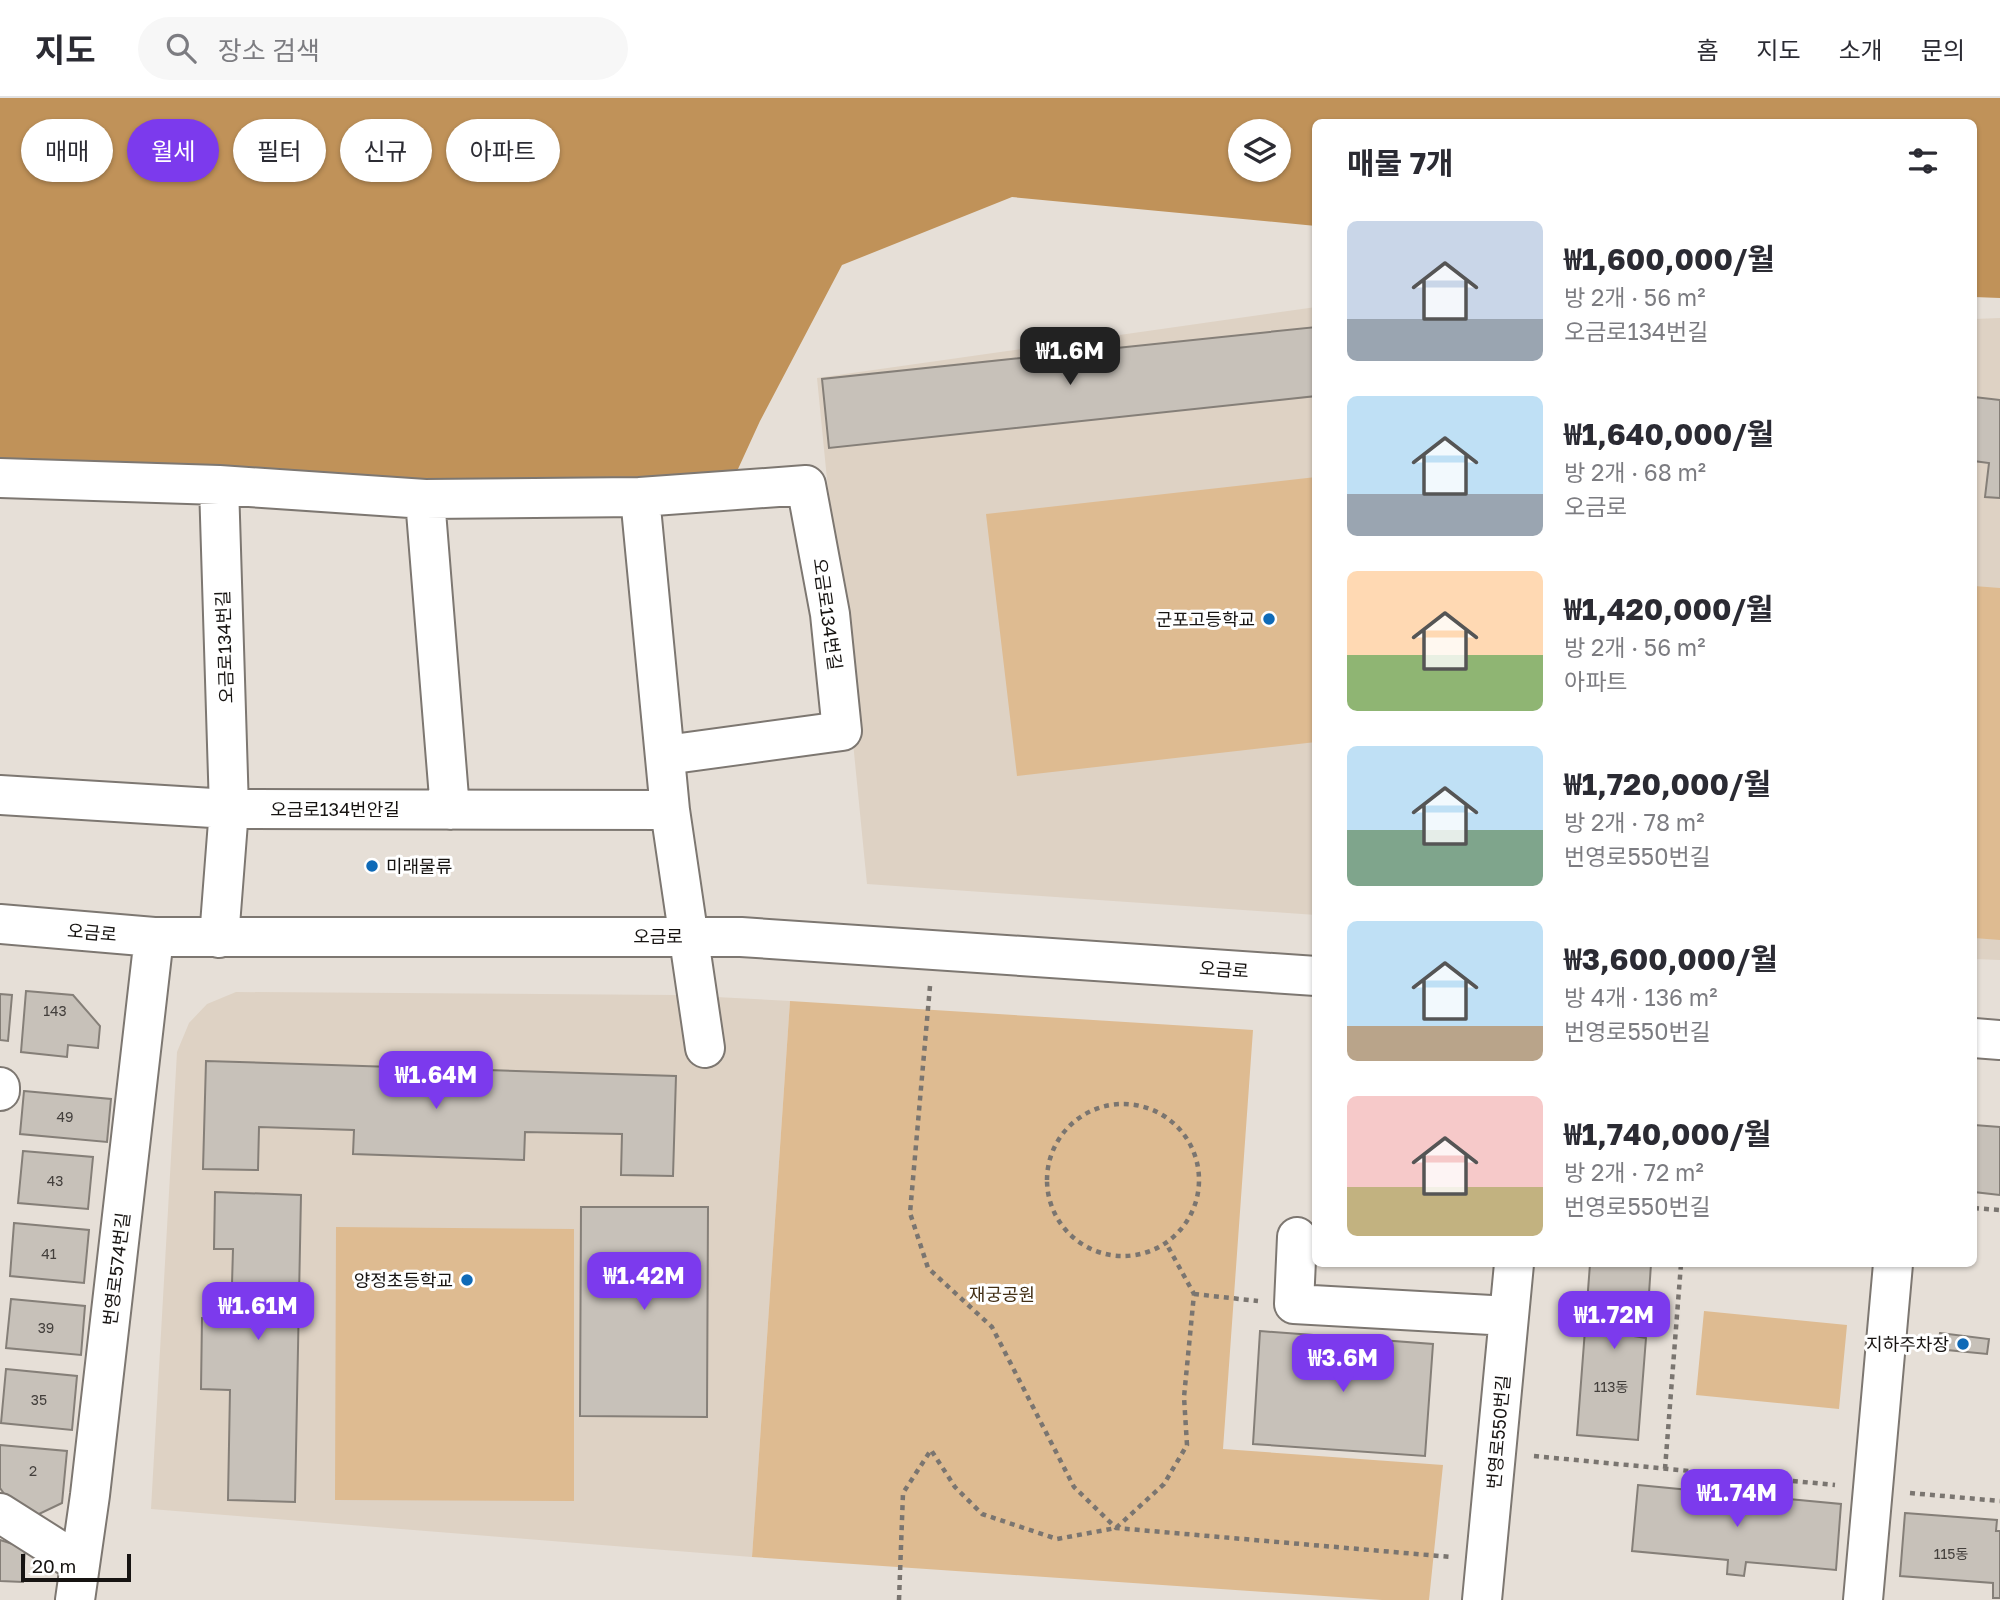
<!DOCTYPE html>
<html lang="ko">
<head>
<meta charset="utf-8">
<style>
	body { margin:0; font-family:"Golos Text","Noto Sans KR",sans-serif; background:#f7f7f7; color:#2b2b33; height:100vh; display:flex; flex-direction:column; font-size:26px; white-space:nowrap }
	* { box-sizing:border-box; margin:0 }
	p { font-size:23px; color:#7c7c81 }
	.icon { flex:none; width:38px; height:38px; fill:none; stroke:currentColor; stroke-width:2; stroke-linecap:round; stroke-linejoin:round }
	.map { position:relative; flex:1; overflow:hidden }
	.details { position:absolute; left:1312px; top:21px; width:665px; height:1148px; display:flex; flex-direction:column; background:#fff; border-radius:10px; box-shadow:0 2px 5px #0004 }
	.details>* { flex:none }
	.banner { position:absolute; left:21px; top:21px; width:665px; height:63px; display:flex; gap:14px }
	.buttons { position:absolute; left:1228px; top:21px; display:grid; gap:14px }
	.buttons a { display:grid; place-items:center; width:63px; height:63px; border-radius:50%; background:#fff; box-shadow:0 2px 5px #0004; font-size:35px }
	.scale { position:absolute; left:21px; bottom:18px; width:110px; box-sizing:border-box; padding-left:7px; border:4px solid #171412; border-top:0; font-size:19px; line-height:24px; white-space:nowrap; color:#171412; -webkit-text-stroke:5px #fff; paint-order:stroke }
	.price { position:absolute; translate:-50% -60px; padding:0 16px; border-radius:14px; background:#7c3aed; color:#fff; font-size:23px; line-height:46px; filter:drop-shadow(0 2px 4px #0008) }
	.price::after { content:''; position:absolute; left:50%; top:42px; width:21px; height:16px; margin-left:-10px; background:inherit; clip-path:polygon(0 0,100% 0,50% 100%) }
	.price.current { background:#222; color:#fff }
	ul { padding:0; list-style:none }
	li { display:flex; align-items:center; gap:21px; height:175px; padding:0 35px }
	li span { display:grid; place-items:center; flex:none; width:196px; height:140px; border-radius:10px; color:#555 }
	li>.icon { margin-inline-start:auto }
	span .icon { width:84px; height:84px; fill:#fffc; stroke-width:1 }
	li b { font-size:30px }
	h2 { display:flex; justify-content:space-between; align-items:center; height:84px; padding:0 35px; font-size:30px }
	.tag { padding:0 24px; border-radius:32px; background:#fff; box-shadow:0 2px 5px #0004; font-size:24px; line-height:63px }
	.tag.current { background:#7c3aed; color:#fff }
	header { display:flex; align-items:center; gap:42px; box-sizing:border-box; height:98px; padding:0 35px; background:#fff; border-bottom:2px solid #e1e1e2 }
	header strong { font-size:33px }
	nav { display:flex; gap:38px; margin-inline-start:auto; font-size:24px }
	.search { width:490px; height:63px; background:#f7f7f7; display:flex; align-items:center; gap:18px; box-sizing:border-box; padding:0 24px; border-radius:38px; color:#7c7c81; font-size:26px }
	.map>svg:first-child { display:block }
</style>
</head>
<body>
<header>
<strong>지도</strong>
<div class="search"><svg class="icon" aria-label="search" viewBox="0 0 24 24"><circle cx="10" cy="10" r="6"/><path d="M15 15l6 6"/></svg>장소 검색</div>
<nav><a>홈</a><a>지도</a><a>소개</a><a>문의</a></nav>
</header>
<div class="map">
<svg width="2000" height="1502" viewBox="0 0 2000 1502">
	<rect width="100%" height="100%" fill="#e6dfd7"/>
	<path fill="#ded2c4" d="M 1316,209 L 1316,817 L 867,786 L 817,280 Z
		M 2000,220 L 2000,862 L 1974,861 L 1974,221 Z
		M 236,894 L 677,897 L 790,903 L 752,1459 L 151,1411 L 177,954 L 189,925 L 207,906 Z"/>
	<path fill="#debb91" d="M 1316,379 L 1316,644 L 1017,678 L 986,416 Z
		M 1974,488 L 2000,490 L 2000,842 L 1974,840 Z
		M 790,903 L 1253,932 L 1223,1351 L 1443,1367 L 1429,1502 L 1382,1502 L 752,1459 Z
		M 336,1129 L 574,1131 L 574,1403 L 335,1402 Z
		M 1704,1213 L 1847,1227 L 1839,1311 L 1696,1297 Z"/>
	<path fill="#c09259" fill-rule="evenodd" d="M 0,0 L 2000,0 L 2000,200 L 1974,199 L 1974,24 L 1316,24 L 1316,128 L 1012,99 L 842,167 L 760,323 L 727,395 L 0,369 ZM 1241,33 L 1279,33 L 1279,72 L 1241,72 Z"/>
	<path fill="#c7c1b9" stroke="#857f78" stroke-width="2" d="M 1316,229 L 1316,298 L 829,350 L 822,281 Z
		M 1974,299 L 2000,302 L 2000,400 L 1985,399 L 1989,365 L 1974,363 Z
		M 26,893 L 73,897 L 100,928 L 98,950 L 68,947 L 67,959 L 21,954 Z
		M 0,896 L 12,897 L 8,943 L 0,942 Z
		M 206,963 L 676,978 L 673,1078 L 621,1077 L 622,1036 L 525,1034 L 524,1062 L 353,1056 L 354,1032 L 259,1029 L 258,1072 L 203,1071 Z
		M 24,993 L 111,1001 L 107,1044 L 20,1036 Z
		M 1974,1027 L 2000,1029 L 2000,1097 L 1974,1094 Z
		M 23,1053 L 93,1059 L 88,1111 L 18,1105 Z
		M 215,1094 L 301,1097 L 295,1404 L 228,1402 L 230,1292 L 201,1291 L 202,1220 L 231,1221 L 233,1151 L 214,1151 Z
		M 581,1109 L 708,1109 L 707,1319 L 580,1318 Z
		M 14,1125 L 89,1132 L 84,1185 L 10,1178 Z
		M 1590,1166 L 1651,1166 L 1647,1225 L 1635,1224 L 1633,1238 L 1646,1240 L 1638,1342 L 1577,1337 Z
		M 11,1201 L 85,1208 L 81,1257 L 6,1250 Z
		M 1260,1233 L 1433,1246 L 1425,1358 L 1253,1346 Z
		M 1940,1235 L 1989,1241 L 1987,1256 L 1937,1251 Z
		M 6,1271 L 77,1278 L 72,1332 L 1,1325 Z
		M 0,1347 L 67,1353 L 62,1405 L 37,1417 L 18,1415 L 0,1390 Z
		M 1638,1387 L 1731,1396 L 1730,1410 L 1748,1412 L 1748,1397 L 1841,1406 L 1836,1472 L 1746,1464 L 1744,1478 L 1727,1476 L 1728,1462 L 1632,1453 Z
		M 1905,1415 L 1997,1422 L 1996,1433 L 2000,1433 L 2000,1500 L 1993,1500 L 1993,1485 L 1900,1478 Z
		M 0,1442 L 25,1450 L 23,1484 L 0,1483 Z"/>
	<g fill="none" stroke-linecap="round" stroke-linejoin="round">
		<defs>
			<path id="minor" d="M 0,380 L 219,387 L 425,401 L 640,399 L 670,712 L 705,950
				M 219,387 L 229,711 L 219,840
				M 640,399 L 806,387 L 830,516 L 842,633 L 666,657
				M 425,401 L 450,712
				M 0,697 L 229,711 L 670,712
				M 0,826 L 154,839 L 741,839 L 1316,878
				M 1974,940 L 2000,942
				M 0,989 L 0,993
				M 1297,1139 L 1294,1206 L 1509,1218
				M 0,1415 L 79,1465
				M 75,1502 L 90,1397 L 154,839
				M 1482,1502 L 1514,1166
				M 1863,1502 L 1893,1166"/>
		</defs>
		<use href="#minor" stroke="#7d7771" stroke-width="42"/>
		<path stroke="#7a7570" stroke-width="4.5" stroke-dasharray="5 5" stroke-linecap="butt" d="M 930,888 L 910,1115 L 928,1170 L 992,1229 L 1074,1389 L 1116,1430 L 1451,1459
			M1047 1082a76 76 0 1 1 152 0a76 76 0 1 1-152 0Z
			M 1974,1110 L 2000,1112
			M 1194,1196 L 1258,1203
			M 1534,1358 L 1835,1387
			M 1665,1371 L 1681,1166
			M 1910,1395 L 2000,1403
			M 899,1502 L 903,1395 L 931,1352 L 955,1389 L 982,1416 L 1057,1441 L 1116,1430 L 1164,1386 L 1187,1347 L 1184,1299 L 1194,1196 L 1166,1145"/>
		<use href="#minor" stroke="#fff" stroke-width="38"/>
	</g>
	<g fill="#0f6ab7" stroke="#fff" stroke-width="2.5">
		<circle cx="1269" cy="521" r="7"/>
		<circle cx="372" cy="768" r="7"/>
		<circle cx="467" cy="1182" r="7"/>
		<circle cx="1963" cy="1246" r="7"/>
	</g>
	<g text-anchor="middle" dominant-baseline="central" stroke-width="6" stroke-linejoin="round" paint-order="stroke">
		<g font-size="14" fill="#433f3c">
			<text x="55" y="912">143</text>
			<text x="65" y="1018">49</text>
			<text x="55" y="1082">43</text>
			<text x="49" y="1155">41</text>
			<text x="46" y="1229">39</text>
			<text x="1611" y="1288">113동</text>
			<text x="39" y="1301">35</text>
			<text x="33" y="1372">2</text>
			<text x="1951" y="1455">115동</text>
		</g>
		<g font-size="18" fill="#171412" stroke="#fff">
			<text transform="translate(828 516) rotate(82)">오금로134번길</text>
			<text transform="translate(224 549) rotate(-92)">오금로134번길</text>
			<text x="335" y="711">오금로134번안길</text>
			<text transform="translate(92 834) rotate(5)">오금로</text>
			<text x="658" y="838">오금로</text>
			<text transform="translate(1224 871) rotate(4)">오금로</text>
			<text transform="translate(116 1171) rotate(-83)">번영로574번길</text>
			<text transform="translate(1498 1334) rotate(-85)">번영로550번길</text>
		</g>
		<g font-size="18" fill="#171412" stroke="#fff" text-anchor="end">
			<text x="1255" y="521">군포고등학교</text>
			<text x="386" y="768" text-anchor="start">미래물류</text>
			<text x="453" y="1182">양정초등학교</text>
			<text x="1949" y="1246">지하주차장</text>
		</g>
		<g font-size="18" fill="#432f15" stroke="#fff">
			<text x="1002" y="1196">재궁공원</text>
		</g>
	</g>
</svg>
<div class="buttons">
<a><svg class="icon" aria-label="layers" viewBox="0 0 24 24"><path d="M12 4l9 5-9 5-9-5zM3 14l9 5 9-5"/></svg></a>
</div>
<div class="scale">20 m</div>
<b class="price current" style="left:1070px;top:289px">₩1.6M</b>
<b class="price" style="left:436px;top:1013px">₩1.64M</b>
<b class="price" style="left:644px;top:1214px">₩1.42M</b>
<b class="price" style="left:258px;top:1244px">₩1.61M</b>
<b class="price" style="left:1614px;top:1253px">₩1.72M</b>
<b class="price" style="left:1343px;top:1296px">₩3.6M</b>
<b class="price" style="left:1737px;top:1431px">₩1.74M</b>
<div class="banner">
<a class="tag">매매</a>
<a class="tag current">월세</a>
<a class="tag">필터</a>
<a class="tag">신규</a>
<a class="tag">아파트</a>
</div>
<section class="details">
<h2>매물 7개<svg class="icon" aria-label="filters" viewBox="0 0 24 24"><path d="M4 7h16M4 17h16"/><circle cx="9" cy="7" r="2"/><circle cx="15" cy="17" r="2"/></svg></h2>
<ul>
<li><span style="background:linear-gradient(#c9d6e8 70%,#9aa5b1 0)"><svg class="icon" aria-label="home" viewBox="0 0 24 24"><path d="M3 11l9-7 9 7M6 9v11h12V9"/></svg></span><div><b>₩1,600,000/월</b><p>방 2개 · 56 m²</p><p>오금로134번길</p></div></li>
<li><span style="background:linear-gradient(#bfe0f5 70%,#9aa5b1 0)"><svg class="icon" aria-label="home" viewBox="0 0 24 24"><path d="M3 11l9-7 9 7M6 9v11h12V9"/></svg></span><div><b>₩1,640,000/월</b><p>방 2개 · 68 m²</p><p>오금로</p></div></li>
<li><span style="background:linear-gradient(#ffd9b3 60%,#8fb573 0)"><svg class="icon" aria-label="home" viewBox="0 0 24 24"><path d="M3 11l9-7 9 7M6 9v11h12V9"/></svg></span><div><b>₩1,420,000/월</b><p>방 2개 · 56 m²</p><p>아파트</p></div></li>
<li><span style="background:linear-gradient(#bfe0f5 60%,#7fa58c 0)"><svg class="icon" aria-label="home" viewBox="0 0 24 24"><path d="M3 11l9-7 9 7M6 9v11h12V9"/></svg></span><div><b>₩1,720,000/월</b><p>방 2개 · 78 m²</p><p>번영로550번길</p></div></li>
<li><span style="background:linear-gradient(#bfe0f5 75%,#b9a48a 0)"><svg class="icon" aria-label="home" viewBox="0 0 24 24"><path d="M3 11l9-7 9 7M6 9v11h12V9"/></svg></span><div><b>₩3,600,000/월</b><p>방 4개 · 136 m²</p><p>번영로550번길</p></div></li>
<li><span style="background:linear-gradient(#f6c9c9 65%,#c2b280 0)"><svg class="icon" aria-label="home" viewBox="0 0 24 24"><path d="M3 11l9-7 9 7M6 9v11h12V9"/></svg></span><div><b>₩1,740,000/월</b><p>방 2개 · 72 m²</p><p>번영로550번길</p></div></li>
</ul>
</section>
</div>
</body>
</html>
